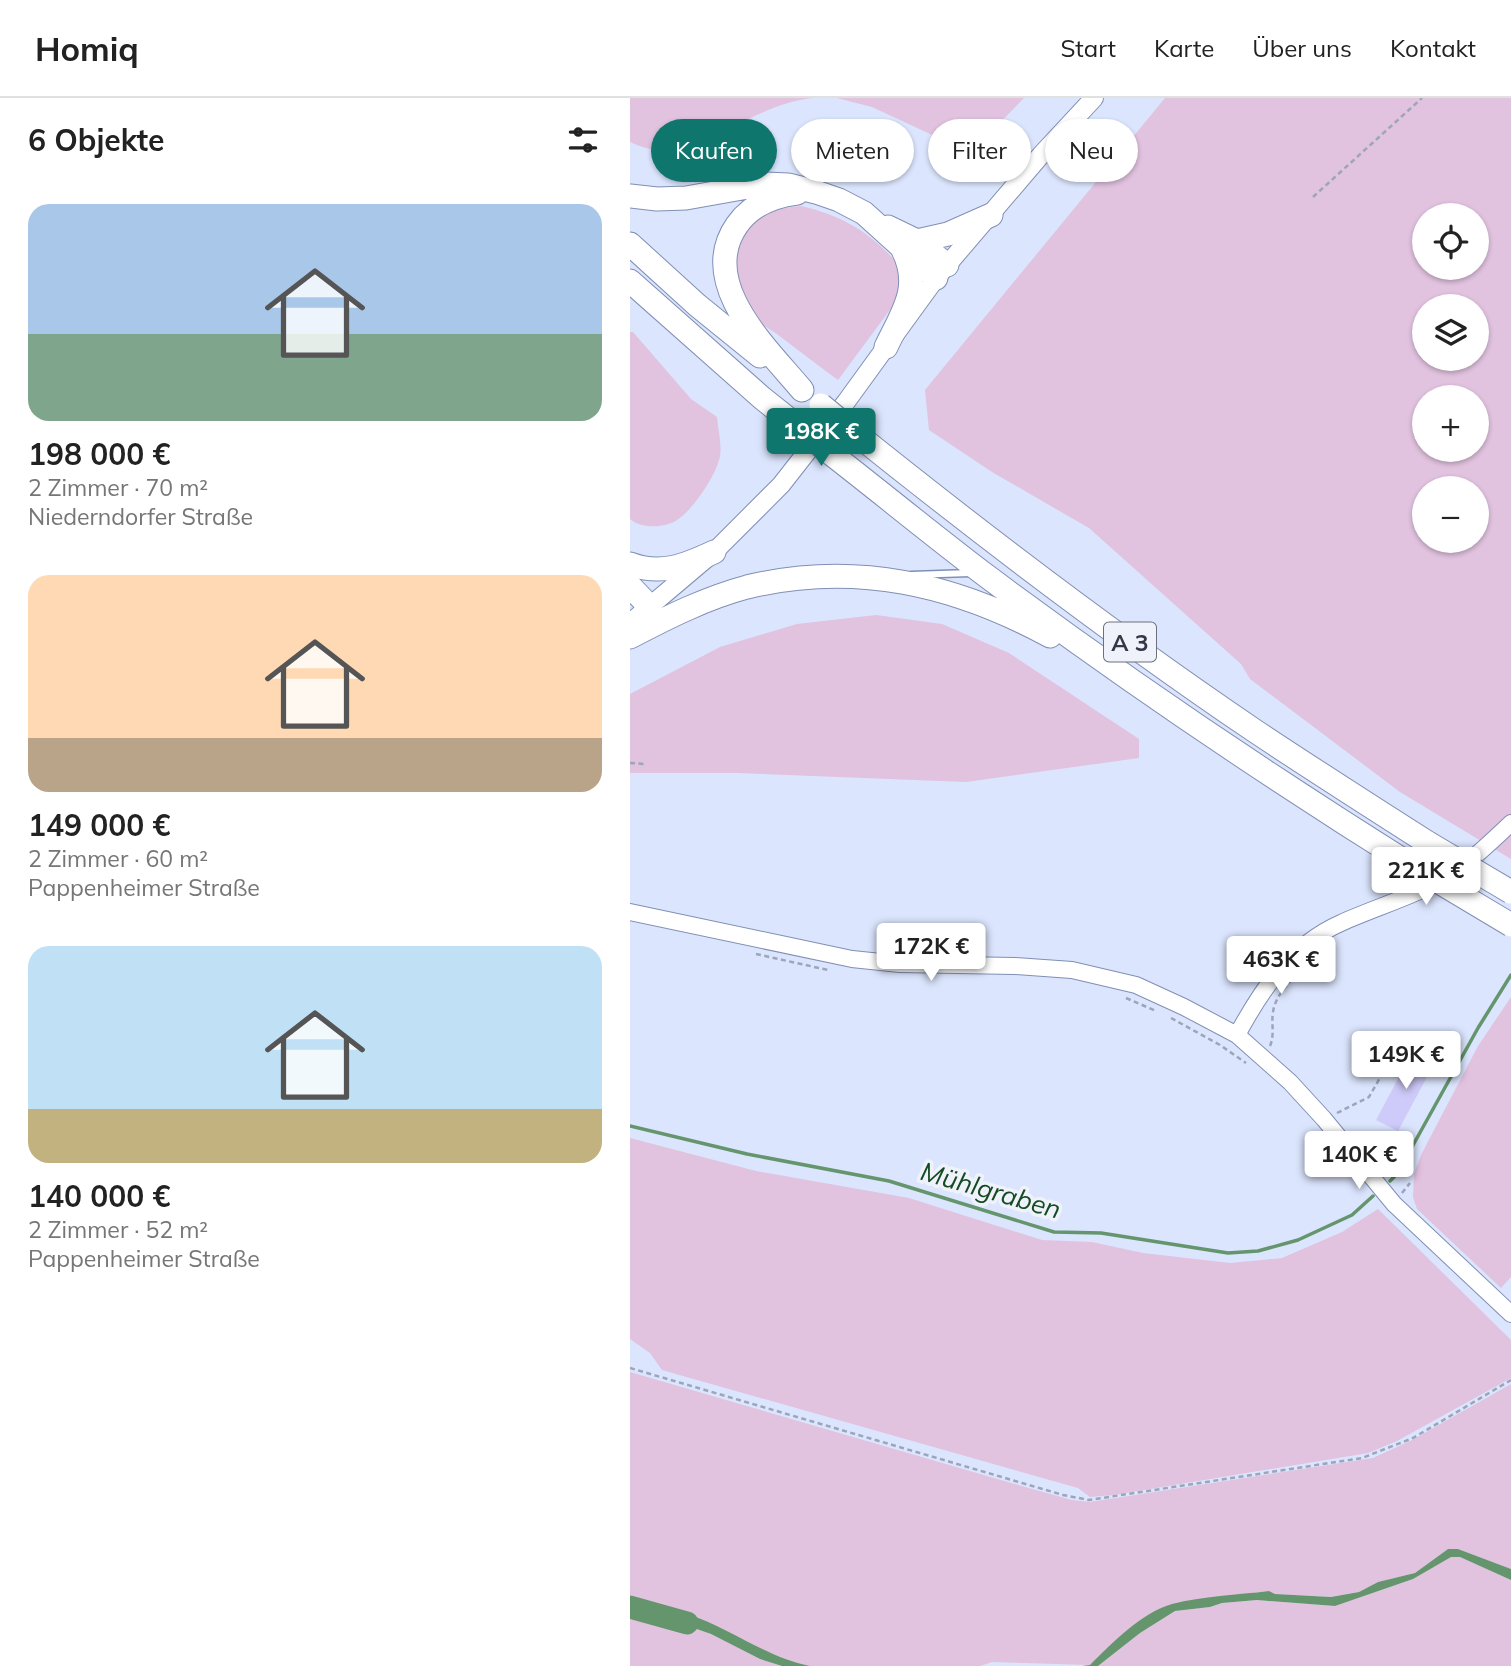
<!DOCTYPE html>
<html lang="de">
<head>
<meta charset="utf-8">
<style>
	body { margin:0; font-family:Mulish,sans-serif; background:#f6f6f6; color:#222; height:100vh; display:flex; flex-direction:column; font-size:26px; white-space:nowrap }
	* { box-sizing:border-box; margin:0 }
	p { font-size:23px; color:#767676 }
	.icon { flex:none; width:38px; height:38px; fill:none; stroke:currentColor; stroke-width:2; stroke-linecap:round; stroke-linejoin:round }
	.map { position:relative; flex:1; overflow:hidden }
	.panel { display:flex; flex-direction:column; background:#fff; width:630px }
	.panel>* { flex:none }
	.top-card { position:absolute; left:21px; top:21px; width:665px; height:63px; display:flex; gap:14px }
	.buttons { position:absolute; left:782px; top:105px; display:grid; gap:14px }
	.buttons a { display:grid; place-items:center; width:77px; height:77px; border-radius:50%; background:#fff; box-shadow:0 2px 5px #0004; font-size:35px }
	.price { position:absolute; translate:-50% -60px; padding:0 16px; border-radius:7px; background:#fff; color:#222; font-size:23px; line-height:46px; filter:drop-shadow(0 2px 4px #0008) }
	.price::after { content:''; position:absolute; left:50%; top:42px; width:21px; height:16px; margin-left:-10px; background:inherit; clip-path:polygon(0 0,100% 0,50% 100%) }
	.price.on { background:#0f766e; color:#fff }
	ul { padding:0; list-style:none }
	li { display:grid; align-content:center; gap:14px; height:371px; padding:0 28px }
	li span { display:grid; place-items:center; height:217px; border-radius:21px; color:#555 }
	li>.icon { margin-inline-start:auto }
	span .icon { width:126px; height:126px; fill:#fffc; stroke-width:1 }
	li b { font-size:30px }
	h2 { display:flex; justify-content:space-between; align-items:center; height:84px; padding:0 28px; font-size:30px }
	.pill { padding:0 24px; border-radius:32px; background:#fff; box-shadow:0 2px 5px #0004; font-size:24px; line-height:63px }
	.pill.on { background:#0f766e; color:#fff }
	header { display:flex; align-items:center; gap:42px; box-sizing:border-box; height:98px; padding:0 35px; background:#fff; border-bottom:2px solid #e0e0e0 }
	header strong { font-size:33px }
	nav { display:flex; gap:38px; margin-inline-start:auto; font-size:24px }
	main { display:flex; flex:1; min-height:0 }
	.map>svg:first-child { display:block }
</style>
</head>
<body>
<header>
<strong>Homiq</strong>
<nav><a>Start</a><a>Karte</a><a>Über uns</a><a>Kontakt</a></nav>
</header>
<main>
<section class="panel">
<h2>6 Objekte<svg class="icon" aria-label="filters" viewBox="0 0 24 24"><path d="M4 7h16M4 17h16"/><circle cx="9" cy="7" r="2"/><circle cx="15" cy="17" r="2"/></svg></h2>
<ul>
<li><span style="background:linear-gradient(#a9c7e8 60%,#7fa58c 0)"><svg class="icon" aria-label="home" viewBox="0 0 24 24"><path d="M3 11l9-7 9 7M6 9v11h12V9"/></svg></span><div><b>198 000 €</b><p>2 Zimmer · 70 m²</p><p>Niederndorfer Straße</p></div></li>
<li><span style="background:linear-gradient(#ffd9b3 75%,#b9a48a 0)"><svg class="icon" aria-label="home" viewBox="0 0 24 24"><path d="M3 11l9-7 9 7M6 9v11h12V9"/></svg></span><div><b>149 000 €</b><p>2 Zimmer · 60 m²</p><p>Pappenheimer Straße</p></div></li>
<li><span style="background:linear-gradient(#bfe0f5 75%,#c2b280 0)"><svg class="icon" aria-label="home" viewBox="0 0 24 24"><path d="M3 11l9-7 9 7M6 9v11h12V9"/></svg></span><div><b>140 000 €</b><p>2 Zimmer · 52 m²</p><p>Pappenheimer Straße</p></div></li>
</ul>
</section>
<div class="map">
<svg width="881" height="1568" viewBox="0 0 881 1568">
	<rect width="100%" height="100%" fill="#dbe5fd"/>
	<path fill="#e1c2df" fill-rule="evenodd" d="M 0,0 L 183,0 C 149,3 117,22 87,37 C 78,42 69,52 59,53 C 40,56 17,52 0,44 Z
		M 207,0 L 394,0 L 350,45 L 326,48 L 242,9 Z
		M 535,0 L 881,0 L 881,761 L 770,694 L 620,581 L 611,566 L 459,430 L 362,374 L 299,332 L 295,292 ZM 794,117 L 847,117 L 847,170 L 794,170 ZM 794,208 L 847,208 L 847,261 L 794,261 ZM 794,299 L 847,299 L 847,352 L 794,352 ZM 794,390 L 847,390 L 847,443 L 794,443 Z
		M 171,108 C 214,118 241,135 270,168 L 268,201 L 208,282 C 187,267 167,251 147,236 C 138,230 128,224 120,216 C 115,211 113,200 110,192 C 92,143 123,111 171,108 Z
		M 0,234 L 3,234 L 61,301 L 87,319 C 88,331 92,347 90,358 C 87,376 63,412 47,422 C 35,430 11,431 0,421 Z
		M 246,517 L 312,526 L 379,555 L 509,641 L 509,660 L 336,684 L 108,675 L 0,675 L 0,596 L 90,549 L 167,526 Z
		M 881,899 L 881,1179 L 871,1190 L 787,1111 L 783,1099 L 784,1075 L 792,1055 L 848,948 Z
		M 0,1040 L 126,1073 L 279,1100 L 412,1142 L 462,1144 L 513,1155 L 600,1165 L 652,1160 L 712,1134 L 748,1111 L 881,1242 L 881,1280 L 767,1343 L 738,1355 L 484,1397 L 460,1399 L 448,1390 L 32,1272 L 20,1255 L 0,1241 Z
		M 0,1274 L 402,1391 L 442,1402 L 460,1404 L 743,1360 L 782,1342 L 881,1286 L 881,1471 L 828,1451 L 818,1451 L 785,1475 L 748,1484 L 729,1494 L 701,1499 L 645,1496 L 639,1493 L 582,1500 L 519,1518 L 460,1567 L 362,1564 L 350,1568 L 180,1568 C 137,1560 101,1530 57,1516 C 39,1510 17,1510 0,1500 Z
		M 820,1459 L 830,1459 L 881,1482 L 881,1568 L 468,1568 L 510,1535 L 545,1513 L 580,1509 L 592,1505 L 627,1502 L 705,1508 L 783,1481 Z
		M 0,1508 L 81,1536 L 130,1561 L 152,1568 L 0,1568 Z"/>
	<path fill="#64956c" d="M 818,1451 L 828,1451 L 881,1471 L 881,1482 L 830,1459 L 821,1459 L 783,1481 L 705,1508 L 627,1502 L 592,1505 L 580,1509 L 545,1513 L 510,1535 L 468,1568 L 452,1568 L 460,1567 C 482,1545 511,1515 542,1506 C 573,1498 607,1497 639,1493 L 645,1496 L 701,1499 L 729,1494 L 748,1484 L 785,1475 Z
		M 0,1500 C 17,1510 38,1510 57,1516 C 101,1530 137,1560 180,1568 L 152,1568 L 130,1561 L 81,1536 L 0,1508 Z"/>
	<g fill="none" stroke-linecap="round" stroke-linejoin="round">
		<path stroke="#64956c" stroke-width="3.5" d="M 0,1028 L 117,1056 L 259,1083 L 424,1134 L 471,1135 L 598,1155 L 628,1153 L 668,1142 L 722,1117 L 743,1098
			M 760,1083 L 767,1076 L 848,930 L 881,877"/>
		<path stroke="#64956c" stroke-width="23" d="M 0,1509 L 57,1525"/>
	</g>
	<path fill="#cecaf9" d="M 783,953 L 805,964 L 768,1033 L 746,1022 Z"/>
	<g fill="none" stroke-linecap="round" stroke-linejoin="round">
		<defs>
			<path id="service" d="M 281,477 L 340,475"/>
			<path id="tertiary" d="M 0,814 L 222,861 L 270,866 L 385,868 L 442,872 L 506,887 L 554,909 L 607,937 L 660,984 L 694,1021 L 764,1106 L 881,1216
				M 607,937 C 632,891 661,847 711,825 C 748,808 790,797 824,774 C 844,761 863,742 881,725"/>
			<path id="secondary" d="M 0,525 L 84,454 L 151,387 L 216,304 L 306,180 L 411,57 L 464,0"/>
			<path id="motorway" d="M 167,95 C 143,98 121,107 107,127 C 66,185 138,251 172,292
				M 0,98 L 27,101 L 56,100 L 135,86 L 158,87 L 186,94 L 209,102 L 234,115 L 306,180
				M 258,129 L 287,143 L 317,167
				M 287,143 L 318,136 L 361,117
				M 0,146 L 67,207 L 130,258
				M 0,183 L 132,300 L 176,335
				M 256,249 C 272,215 292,190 273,152
				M 214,326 C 347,433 483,537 625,633 C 682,671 740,708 798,745
				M 195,351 C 248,392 300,435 354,476 C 492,579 637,677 784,769
				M 0,466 C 31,478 56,467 84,454
				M 0,488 L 20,509
				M 0,539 C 38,519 76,500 117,489 C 225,463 324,486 420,538"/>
		</defs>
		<use href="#service" stroke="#818fb5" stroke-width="9"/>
		<use href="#tertiary" stroke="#818fb5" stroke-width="18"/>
		<use href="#secondary" stroke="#818fb5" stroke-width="20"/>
		<use href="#motorway" stroke="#818fb5" stroke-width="25"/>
		<path stroke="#9ca5ba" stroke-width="2.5" stroke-dasharray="5 3.5" stroke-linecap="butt" d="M 683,99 L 792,0
			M 0,665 L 14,666
			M 126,856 L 198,872
			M 496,900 L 526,913
			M 541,920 L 590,947 L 616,965
			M 640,948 C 645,936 641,926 643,914 C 645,899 657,887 667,875
			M 707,1015 L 739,999 L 766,952
			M 772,1095 L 780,1085
			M 0,1270 L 433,1397 L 459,1402 L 732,1360 L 783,1340 L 881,1282"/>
		<use href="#service" stroke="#fff" stroke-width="6"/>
		<use href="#tertiary" stroke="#fff" stroke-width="16"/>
		<use href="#secondary" stroke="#fff" stroke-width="18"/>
		<use href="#motorway" stroke="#fff" stroke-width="23"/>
		<defs>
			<path id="motorway-bridge" d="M 191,307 L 214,326
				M 176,335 L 195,351
				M 798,745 L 881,794
				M 784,769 L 881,827"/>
		</defs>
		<use href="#motorway-bridge" stroke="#818fb5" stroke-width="25" stroke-linecap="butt"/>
		<use href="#motorway-bridge" stroke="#fff" stroke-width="23"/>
	</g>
	<g text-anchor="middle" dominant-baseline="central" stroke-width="7" stroke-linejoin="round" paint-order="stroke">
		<rect fill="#eff2fa" stroke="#6b707d" stroke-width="2" x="474" y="524.5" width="52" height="39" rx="5"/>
		<g font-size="23" font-weight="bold" fill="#323848">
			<text x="500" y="544">A 3</text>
		</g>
		<g font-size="26" font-style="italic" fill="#144b22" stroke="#eff2fa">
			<text transform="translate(361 1092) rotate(16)">Mühlgraben</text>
		</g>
	</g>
</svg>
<div class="buttons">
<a><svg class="icon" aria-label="locate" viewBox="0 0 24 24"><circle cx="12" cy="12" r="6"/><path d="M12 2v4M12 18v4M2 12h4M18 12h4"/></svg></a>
<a><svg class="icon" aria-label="layers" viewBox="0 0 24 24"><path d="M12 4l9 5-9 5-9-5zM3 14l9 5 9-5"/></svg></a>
<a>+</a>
<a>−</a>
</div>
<b class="price on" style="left:191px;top:370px">198K €</b>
<b class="price" style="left:796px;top:809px">221K €</b>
<b class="price" style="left:301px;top:885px">172K €</b>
<b class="price" style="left:651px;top:898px">463K €</b>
<b class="price" style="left:776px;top:993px">149K €</b>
<b class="price" style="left:729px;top:1093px">140K €</b>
<div class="top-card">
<a class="pill on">Kaufen</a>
<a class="pill">Mieten</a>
<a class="pill">Filter</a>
<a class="pill">Neu</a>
</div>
</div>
</main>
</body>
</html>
